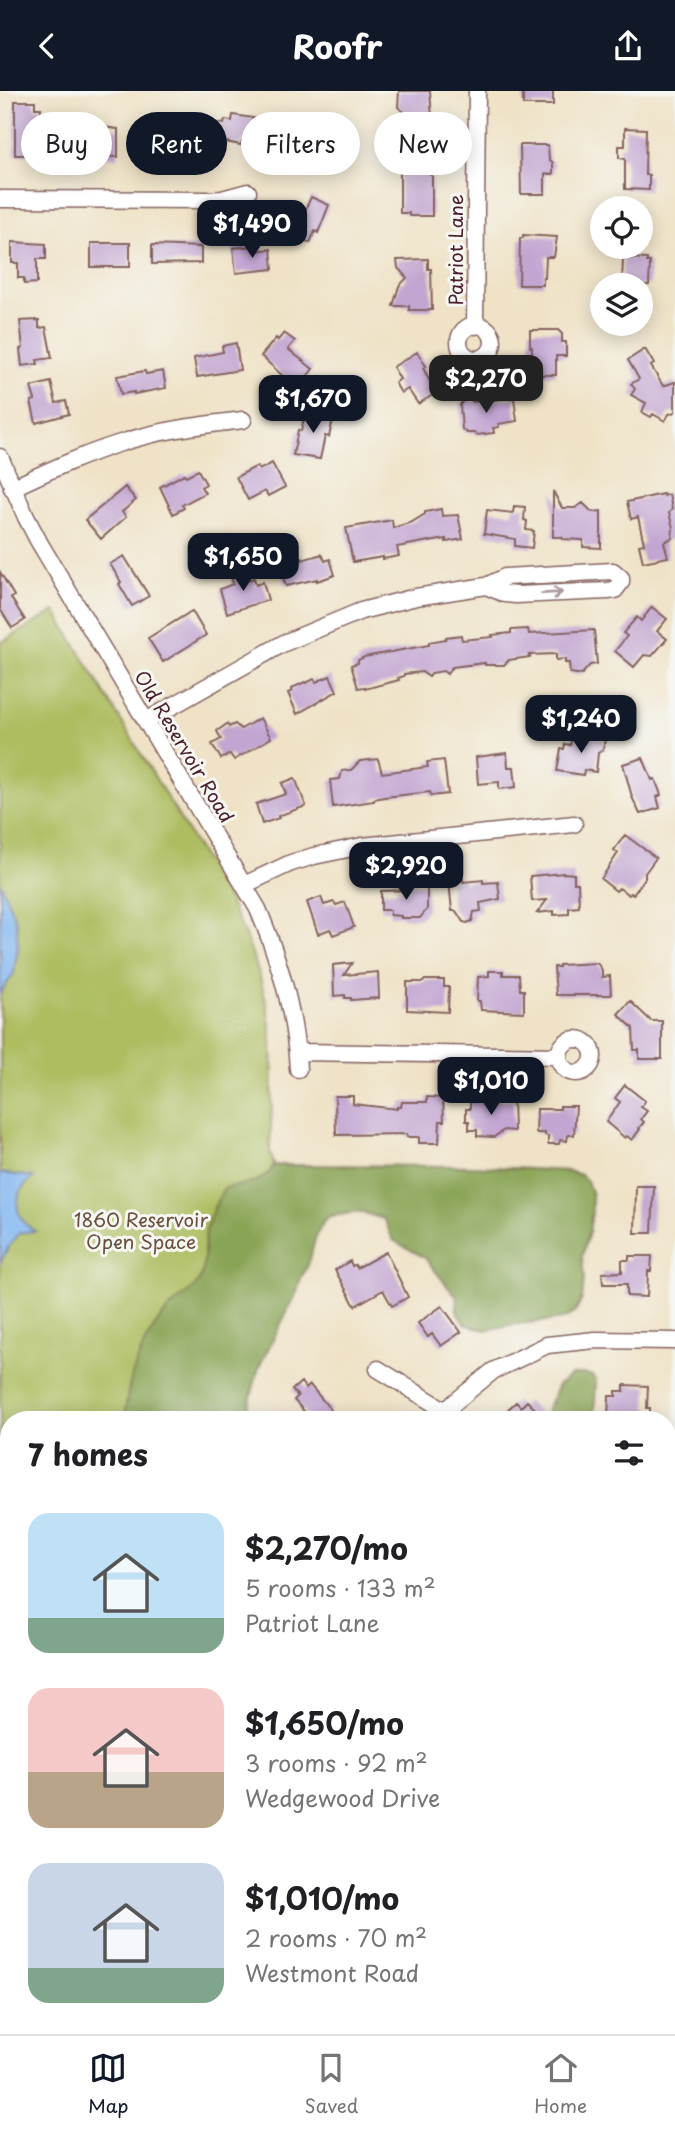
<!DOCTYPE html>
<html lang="en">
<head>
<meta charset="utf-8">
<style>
	body { margin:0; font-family:"Playpen Sans",sans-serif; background:#f2f2f2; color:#202124; height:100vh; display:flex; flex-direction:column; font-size:26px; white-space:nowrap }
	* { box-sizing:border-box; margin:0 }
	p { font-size:23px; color:#757577 }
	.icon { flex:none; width:38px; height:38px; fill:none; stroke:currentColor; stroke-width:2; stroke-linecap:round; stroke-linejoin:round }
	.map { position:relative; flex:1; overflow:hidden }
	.sheet { position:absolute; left:0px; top:1320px; width:676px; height:625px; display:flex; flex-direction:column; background:#fff; border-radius:28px 28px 0 0; box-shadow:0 4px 18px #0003 }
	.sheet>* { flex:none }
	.banner { position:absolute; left:21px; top:21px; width:634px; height:63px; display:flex; gap:14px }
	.controls { position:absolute; left:590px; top:105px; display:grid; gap:14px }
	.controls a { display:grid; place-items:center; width:63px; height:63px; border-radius:50%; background:#fff; box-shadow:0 4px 18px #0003; font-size:35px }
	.price { position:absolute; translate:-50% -60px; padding:0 16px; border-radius:14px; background:#111827; color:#fff; font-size:23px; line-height:46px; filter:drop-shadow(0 2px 4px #0008) }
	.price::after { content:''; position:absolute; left:50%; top:42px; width:21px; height:16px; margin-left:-10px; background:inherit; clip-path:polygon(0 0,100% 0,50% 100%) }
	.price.on { background:#222; color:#fff }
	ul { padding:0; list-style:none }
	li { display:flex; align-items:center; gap:21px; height:175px; padding:0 28px }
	li span { display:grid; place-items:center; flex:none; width:196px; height:140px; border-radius:21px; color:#555 }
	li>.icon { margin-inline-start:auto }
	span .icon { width:84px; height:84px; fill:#fffc; stroke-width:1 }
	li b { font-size:30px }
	h2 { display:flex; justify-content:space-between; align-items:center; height:84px; padding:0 28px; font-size:30px }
	.tag { padding:0 24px; border-radius:32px; background:#fff; box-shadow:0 4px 18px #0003; font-size:24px; line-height:63px }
	.tag.on { background:#111827; color:#fff }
	header { display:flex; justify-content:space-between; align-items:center; height:91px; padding:0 28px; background:#111827; color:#fff; font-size:32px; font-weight:700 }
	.dock { display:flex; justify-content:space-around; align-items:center; height:98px; border-top:2px solid #e0e0e0; background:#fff; font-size:19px; color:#757577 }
	.dock a { display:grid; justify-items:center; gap:4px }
	.dock .on { color:#111827 }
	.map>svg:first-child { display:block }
</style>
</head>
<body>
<header><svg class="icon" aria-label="back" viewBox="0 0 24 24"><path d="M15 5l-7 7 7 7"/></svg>Roofr<svg class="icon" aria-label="share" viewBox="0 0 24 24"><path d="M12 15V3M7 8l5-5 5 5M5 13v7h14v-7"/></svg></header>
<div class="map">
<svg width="675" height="1943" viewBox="0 0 675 1943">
	<rect width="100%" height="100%" fill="#f6f6f2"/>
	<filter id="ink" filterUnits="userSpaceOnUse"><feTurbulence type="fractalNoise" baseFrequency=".0143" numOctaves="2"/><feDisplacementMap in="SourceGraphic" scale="14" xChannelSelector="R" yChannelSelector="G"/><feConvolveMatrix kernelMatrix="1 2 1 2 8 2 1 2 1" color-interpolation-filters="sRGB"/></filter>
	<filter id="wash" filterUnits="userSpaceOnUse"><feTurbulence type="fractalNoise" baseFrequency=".00686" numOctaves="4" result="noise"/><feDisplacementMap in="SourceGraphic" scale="28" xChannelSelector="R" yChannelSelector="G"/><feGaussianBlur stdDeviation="1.57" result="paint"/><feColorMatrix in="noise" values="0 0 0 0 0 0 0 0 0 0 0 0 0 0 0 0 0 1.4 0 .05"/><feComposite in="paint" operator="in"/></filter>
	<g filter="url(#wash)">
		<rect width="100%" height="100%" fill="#efe2c6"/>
		<path fill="#adbd60" stroke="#7c6e46" stroke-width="2" d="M 55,520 L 224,801 C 250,850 269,900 272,956 C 274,990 271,1025 270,1060 L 274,1074 L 311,1074 L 243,1328 L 9,1328 L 9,1775 L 0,1787 L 0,552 Z"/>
		<path fill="#8aa456" stroke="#6a6240" stroke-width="2" d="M 274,1074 L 474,1075 L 568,1080 L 581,1084 L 587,1090 L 592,1104 L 592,1121 L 589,1141 L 582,1165 L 584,1188 L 582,1208 L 575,1222 L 563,1228 L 509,1234 L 487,1239 L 475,1237 L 463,1231 L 457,1220 L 457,1206 L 453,1202 L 425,1167 L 393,1149 L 384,1128 L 361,1121 L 330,1125 L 325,1128 L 316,1145 L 308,1174 L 301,1187 L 297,1201 L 259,1276 L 245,1328 L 125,1328 C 126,1291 142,1246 168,1219 C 175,1210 191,1201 196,1194 C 207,1180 203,1163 205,1147 C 207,1129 216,1112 224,1097 C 243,1093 265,1093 274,1074 Z
			M 585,1283 L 593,1285 L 596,1290 L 594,1328 L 543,1328 L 558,1294 L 571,1284 Z
			M 9,1603 L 9,1936 L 382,1936 L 392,1943 L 0,1943 L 0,1616 Z"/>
		<path fill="#84b7f1" stroke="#676b8e" stroke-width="2" d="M 0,791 L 16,830 L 18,856 L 14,882 L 0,903 Z
			M 0,1082 L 34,1086 C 13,1101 11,1126 35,1140 L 20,1142 L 9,1155 L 0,1172 Z"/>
		<g id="blocks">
			<path fill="#c2a5d1" d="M 399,0 L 430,0 L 433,40 L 406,40 L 404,21 L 398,16 Z
				M 523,0 L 553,0 L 553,14 L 523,14 Z
				M 15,10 L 35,10 L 35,17 L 41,17 L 41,53 L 35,53 L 34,64 L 15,64 Z
				M 233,24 L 260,28 L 256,51 L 242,50 L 241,54 L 225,51 L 224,59 L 207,56 L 210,31 L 224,33 L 225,29 L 232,30 Z
				M 175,32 L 187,32 L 187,62 L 158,62 L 158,66 L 141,67 L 141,37 L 175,37 Z
				M 95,35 L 118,38 L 118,66 L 79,65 L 79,42 L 90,42 L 89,40 Z
				M 625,37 L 646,38 L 645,84 L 649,84 L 649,99 L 625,98 L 625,68 L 619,67 L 619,55 L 625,55 Z
				M 293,40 L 303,52 L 305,50 L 309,55 L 317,49 L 328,61 L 328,65 L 322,72 L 307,83 L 279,51 Z
				M 520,54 L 548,54 L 549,68 L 553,72 L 553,83 L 545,83 L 545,103 L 521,103 Z
				M 400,78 L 428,78 L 428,82 L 432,85 L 432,125 L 409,125 L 409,122 L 400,122 Z
				M 311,106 L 329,114 L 318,142 L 315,140 L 310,152 L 293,145 Z
				M 523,144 L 557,146 L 554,166 L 546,166 L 545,187 L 543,187 L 543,194 L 519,194 L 520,147 L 523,147 Z
				M 12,151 L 46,153 L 46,168 L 37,168 L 37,192 L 24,193 L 24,187 L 18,187 L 18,172 L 12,172 Z
				M 91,152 L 130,152 L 130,176 L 91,176 Z
				M 152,154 L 201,156 L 201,172 L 152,173 Z
				M 254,155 L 255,160 L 271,158 L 273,178 L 236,182 L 233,157 Z
				M 623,167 L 647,168 L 647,171 L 650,171 L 649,194 L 622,194 Z
				M 428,168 L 428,178 L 431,178 L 432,219 L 409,219 L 409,215 L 393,215 L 399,195 L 407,187 L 398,177 L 397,169 Z
				M 39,229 L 39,237 L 46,236 L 52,267 L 37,269 L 38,273 L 22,275 L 20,258 L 23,257 L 20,230 Z
				M 530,239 L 558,239 L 562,243 L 562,251 L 566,251 L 566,265 L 556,265 L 556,284 L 535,284 L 532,274 L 532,256 L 530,256 Z
				M 284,242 L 295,250 L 288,258 L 313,278 L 297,298 L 261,265 L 276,247 L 278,249 Z
				M 236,252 L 240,279 L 197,286 L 194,267 L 223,261 L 222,255 Z
				M 645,258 L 654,273 L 651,275 L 663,295 L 675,291 L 675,321 L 669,323 L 665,330 L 653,323 L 651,326 L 642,321 L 646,312 L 631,304 L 635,298 L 631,293 L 639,288 L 628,269 Z
				M 417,261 L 426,275 L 423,277 L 436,302 L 418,313 L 408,298 L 401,302 L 395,292 L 400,288 L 393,276 Z
				M 145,280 L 146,283 L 163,280 L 166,297 L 134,303 L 134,301 L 121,303 L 117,285 Z
				M 51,291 L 56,312 L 66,310 L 69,323 L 36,332 L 31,310 L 35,309 L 31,296 Z
				M 466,305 L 473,311 L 514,307 L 517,330 L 498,333 L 499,336 L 493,337 L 494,342 L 476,344 L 475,342 L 467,342 L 462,338 L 460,314 Z
				M 306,319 L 326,324 L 326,326 L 333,328 L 329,346 L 325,345 L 320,368 L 293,364 L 298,339 L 301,340 Z
				M 272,372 L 285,396 L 268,405 L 265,400 L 248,409 L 236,386 L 257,375 L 259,379 Z
				M 198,379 L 206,393 L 201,396 L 205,402 L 182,414 L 184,417 L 173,423 L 160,396 L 184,383 L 186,385 Z
				M 125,396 L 136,409 L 122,421 L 126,426 L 101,448 L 85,429 Z
				M 553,400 L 562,417 L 575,417 L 583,412 L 592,421 L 601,420 L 601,457 L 583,456 L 583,449 L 562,448 L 562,446 L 553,446 Z
				M 663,403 L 664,405 L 669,403 L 672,418 L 669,422 L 673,437 L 672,447 L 664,451 L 668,466 L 643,471 L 639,454 L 644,453 L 638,426 L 631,428 L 627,411 Z
				M 514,415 L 525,416 L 524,429 L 527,430 L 526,439 L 534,440 L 532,457 L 515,455 L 515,448 L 484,443 L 487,419 L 513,422 Z
				M 441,418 L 442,425 L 458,424 L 463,448 L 446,451 L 446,448 L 429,451 L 429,450 L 397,456 L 399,465 L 383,468 L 383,466 L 353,471 L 346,437 L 392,429 L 393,437 L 412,431 L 425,423 L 425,421 Z
				M 322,463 L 325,470 L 330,468 L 335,484 L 317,490 L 317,488 L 286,495 L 278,473 L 302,467 L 302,469 Z
				M 124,465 L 149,505 L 132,515 L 119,493 L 121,491 L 110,473 Z
				M 0,481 L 14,505 L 11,507 L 25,529 L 12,537 L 0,518 Z
				M 246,481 L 248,489 L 254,487 L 256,494 L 263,491 L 268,509 L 227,522 L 220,498 L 233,493 L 231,485 Z
				M 652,516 L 667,528 L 657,540 L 667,548 L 652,565 L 644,564 L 634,576 L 615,560 L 627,545 L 623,542 L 637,526 L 641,530 Z
				M 192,520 L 206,544 L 163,571 L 148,547 Z
				M 528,538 L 529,543 L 594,539 L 597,573 L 590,574 L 582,583 L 576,583 L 570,582 L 569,572 L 565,572 L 565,568 L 556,569 L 556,563 L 529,564 L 530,566 L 509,569 L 504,574 L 485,574 L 485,572 L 452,576 L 447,583 L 443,580 L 432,582 L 429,586 L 422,581 L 404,583 L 404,585 L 398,587 L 399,589 L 365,598 L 365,596 L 358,597 L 351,574 L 358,572 L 358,569 L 364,566 L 429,554 L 429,551 L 446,548 L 446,546 L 461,544 L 462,549 L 493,546 L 492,544 L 511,542 L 511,539 Z
				M 330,585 L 337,600 L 297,623 L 288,602 L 293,600 L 292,598 L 294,596 L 305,591 L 306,592 L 314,588 L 316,591 Z
				M 260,627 L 271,647 L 234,669 L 230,663 L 221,668 L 212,653 L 221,648 L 217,640 L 227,633 L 229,636 L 235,633 L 241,638 Z
				M 586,646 L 605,648 L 603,659 L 598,662 L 596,681 L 584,679 L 583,684 L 557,680 L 561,658 L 564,658 L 565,653 L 570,654 L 572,647 Z
				M 507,662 L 508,676 L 514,676 L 516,696 L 499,698 L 499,691 L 478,693 L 476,666 Z
				M 643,667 L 652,689 L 655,688 L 661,704 L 657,706 L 660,717 L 640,723 L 632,706 L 623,673 Z
				M 378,668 L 382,682 L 428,676 L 427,671 L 444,669 L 448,703 L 431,705 L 430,701 L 384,706 L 374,708 L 374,710 L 333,716 L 330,689 L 340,688 L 342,680 L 351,679 L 360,670 Z
				M 295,687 L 306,715 L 278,725 L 279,727 L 262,733 L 256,713 L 286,703 L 282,692 Z
				M 625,744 L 656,767 L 645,782 L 645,787 L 633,804 L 631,802 L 629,804 L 619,797 L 616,800 L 601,788 L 618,762 L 614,759 Z
				M 564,782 L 574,783 L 574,792 L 578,792 L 579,816 L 569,817 L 569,823 L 554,824 L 554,820 L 537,822 L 547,809 L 532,810 L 530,785 Z
				M 463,788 L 463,791 L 483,789 L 483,792 L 498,791 L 500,808 L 480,812 L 481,820 L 474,821 L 472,830 L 467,832 L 463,831 L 456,820 L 452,820 L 449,790 Z
				M 409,793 L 427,794 L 427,818 L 420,827 L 401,827 L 401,825 L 390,824 L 390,819 L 381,819 L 381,800 L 409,799 Z
				M 321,806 L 324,814 L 334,811 L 336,814 L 345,811 L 354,836 L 333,844 L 330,838 L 318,843 L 307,811 Z
				M 352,872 L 344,884 L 378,881 L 379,907 L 351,909 L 351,907 L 345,907 L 345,904 L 334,905 L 333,874 Z
				M 597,872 L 602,879 L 602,886 L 610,885 L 611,904 L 556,904 L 554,876 L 559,876 L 559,874 Z
				M 489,880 L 503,880 L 503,884 L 519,884 L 520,899 L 524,899 L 524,921 L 481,919 L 480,910 L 477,910 L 478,886 L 489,885 Z
				M 425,889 L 444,889 L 444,896 L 449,896 L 448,921 L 407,919 L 407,891 L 423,891 Z
				M 630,910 L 651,930 L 662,930 L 662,968 L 639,968 L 639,959 L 634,959 L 633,937 L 618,923 Z
				M 625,994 L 645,1010 L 641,1016 L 647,1020 L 641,1028 L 644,1031 L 639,1037 L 640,1038 L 632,1049 L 627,1045 L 625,1047 L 606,1031 L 620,1011 L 615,1007 Z
				M 335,1005 L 353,1005 L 353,1013 L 397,1018 L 397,1016 L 401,1016 L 402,1011 L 427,1011 L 427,1006 L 443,1007 L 444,1030 L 440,1030 L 439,1052 L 419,1052 L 419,1046 L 407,1046 L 407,1043 L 336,1044 Z
				M 491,1008 L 513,1009 L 514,1040 L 504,1039 L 494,1046 L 477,1045 L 477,1039 L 469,1039 L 469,1030 L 466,1030 L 466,1018 L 470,1018 L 470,1011 L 491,1010 Z
				M 560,1015 L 576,1015 L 574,1044 L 568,1044 L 567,1050 L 560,1049 L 559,1053 L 548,1053 L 548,1045 L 545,1044 L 545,1042 L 536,1042 L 537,1018 L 560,1018 Z
				M 636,1095 L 654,1095 L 652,1142 L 635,1142 Z
				M 386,1161 L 408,1206 L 392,1215 L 383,1199 L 355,1215 L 335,1179 L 350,1170 L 352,1175 L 355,1174 L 357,1177 Z
				M 629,1165 L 652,1165 L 651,1180 L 648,1180 L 647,1206 L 627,1205 L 627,1193 L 603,1193 L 602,1182 L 622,1181 L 622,1169 L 629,1169 Z
				M 442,1215 L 461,1241 L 441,1255 L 432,1243 L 428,1246 L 418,1232 Z
				M 301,1291 L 306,1298 L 310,1294 L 331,1319 L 327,1322 L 333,1328 L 311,1328 L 294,1309 L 298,1305 L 292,1299 Z
				M 624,1294 L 648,1295 L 647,1317 L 650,1317 L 650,1328 L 608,1328 L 609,1305 L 616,1305 L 616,1300 L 624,1300 Z
				M 527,1310 L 545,1328 L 508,1328 L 504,1322 L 516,1311 L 521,1316 Z"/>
		</g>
	</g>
	<g filter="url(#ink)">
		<use href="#blocks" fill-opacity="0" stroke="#846361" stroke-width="2"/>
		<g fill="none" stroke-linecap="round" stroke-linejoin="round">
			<defs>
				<path id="minor" d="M 0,108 L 209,109 L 222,108 L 248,101
					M459 251a17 17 0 1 1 34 0a17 17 0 1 1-34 0Z
					M 475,235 L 477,0
					M 0,366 L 26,426 L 39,451 L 258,818 C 280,870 295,921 298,978
					M 12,397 C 50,379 87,362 127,350 C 164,338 204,334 243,329
					M 146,630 L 284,552 L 361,520 L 416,506 L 486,495 L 505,486 L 613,480 L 621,487 L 621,491 L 615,499 L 608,500 L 516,504 L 505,503 L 486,495
					M 244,794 L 291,772 L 314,765 L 362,755 L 574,733
					M559 965a17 17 0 1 1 34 0a17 17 0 1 1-34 0Z
					M 297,961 L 559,965
					M 378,1278 L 446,1320
					M 442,1328 L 446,1320 L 455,1311 L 493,1280 L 547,1254 L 595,1249 L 675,1250"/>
			</defs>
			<use href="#minor" stroke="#846361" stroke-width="19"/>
			<use href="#minor" stroke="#fff" stroke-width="16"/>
		</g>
		<defs><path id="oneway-shaft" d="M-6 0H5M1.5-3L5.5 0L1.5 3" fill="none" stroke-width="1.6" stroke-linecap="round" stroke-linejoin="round" transform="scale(1.75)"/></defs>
		<use stroke="#ae9aa0" href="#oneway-shaft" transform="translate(552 502) rotate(-3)"/>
	</g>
	<g text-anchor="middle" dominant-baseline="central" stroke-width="6" stroke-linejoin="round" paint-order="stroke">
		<g font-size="19" fill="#4a1f2b" stroke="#f6f6f2">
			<text transform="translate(455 159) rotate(-90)">Patriot Lane</text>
			<text transform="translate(185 655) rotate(59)">Old Reservoir Road</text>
		</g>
		<g font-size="19" fill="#684e3b" stroke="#f6f6f2">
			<text x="141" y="1128">1860 Reservoir<tspan x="141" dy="22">Open Space</tspan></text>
		</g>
	</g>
</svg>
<div class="controls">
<a><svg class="icon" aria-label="locate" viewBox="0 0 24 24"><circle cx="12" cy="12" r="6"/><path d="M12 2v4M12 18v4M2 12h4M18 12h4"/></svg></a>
<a><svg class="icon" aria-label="layers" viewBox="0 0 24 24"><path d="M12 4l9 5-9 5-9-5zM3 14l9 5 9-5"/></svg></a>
</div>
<b class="price" style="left:252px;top:169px">$1,490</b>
<b class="price on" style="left:486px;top:324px">$2,270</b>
<b class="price" style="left:313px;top:344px">$1,670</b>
<b class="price" style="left:243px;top:502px">$1,650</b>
<b class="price" style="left:581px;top:664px">$1,240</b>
<b class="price" style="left:406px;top:811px">$2,920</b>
<b class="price" style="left:491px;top:1026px">$1,010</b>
<div class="banner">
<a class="tag">Buy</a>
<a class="tag on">Rent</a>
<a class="tag">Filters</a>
<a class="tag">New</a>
</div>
<section class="sheet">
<h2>7 homes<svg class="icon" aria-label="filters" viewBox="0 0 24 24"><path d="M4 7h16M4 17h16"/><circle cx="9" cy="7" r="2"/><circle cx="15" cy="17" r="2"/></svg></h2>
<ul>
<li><span style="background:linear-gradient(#bfe0f5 75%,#7fa58c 0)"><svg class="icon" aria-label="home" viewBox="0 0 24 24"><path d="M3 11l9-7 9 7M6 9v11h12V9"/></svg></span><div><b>$2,270/mo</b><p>5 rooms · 133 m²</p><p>Patriot Lane</p></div></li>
<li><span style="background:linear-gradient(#f6c9c9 60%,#b9a48a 0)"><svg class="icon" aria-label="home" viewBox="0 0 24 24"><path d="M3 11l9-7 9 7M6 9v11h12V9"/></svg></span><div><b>$1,650/mo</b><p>3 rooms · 92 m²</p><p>Wedgewood Drive</p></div></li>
<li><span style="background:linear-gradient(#c9d6e8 75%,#7fa58c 0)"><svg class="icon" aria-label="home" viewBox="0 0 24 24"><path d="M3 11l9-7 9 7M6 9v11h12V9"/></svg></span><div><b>$1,010/mo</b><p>2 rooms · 70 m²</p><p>Westmont Road</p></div></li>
</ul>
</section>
</div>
<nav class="dock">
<a class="on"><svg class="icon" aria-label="map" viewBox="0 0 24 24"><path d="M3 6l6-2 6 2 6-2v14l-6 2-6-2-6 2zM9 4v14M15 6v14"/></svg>Map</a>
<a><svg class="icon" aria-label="saved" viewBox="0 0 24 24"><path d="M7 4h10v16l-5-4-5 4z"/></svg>Saved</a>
<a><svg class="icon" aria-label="home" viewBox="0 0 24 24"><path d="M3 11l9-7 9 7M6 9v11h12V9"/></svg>Home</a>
</nav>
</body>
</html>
